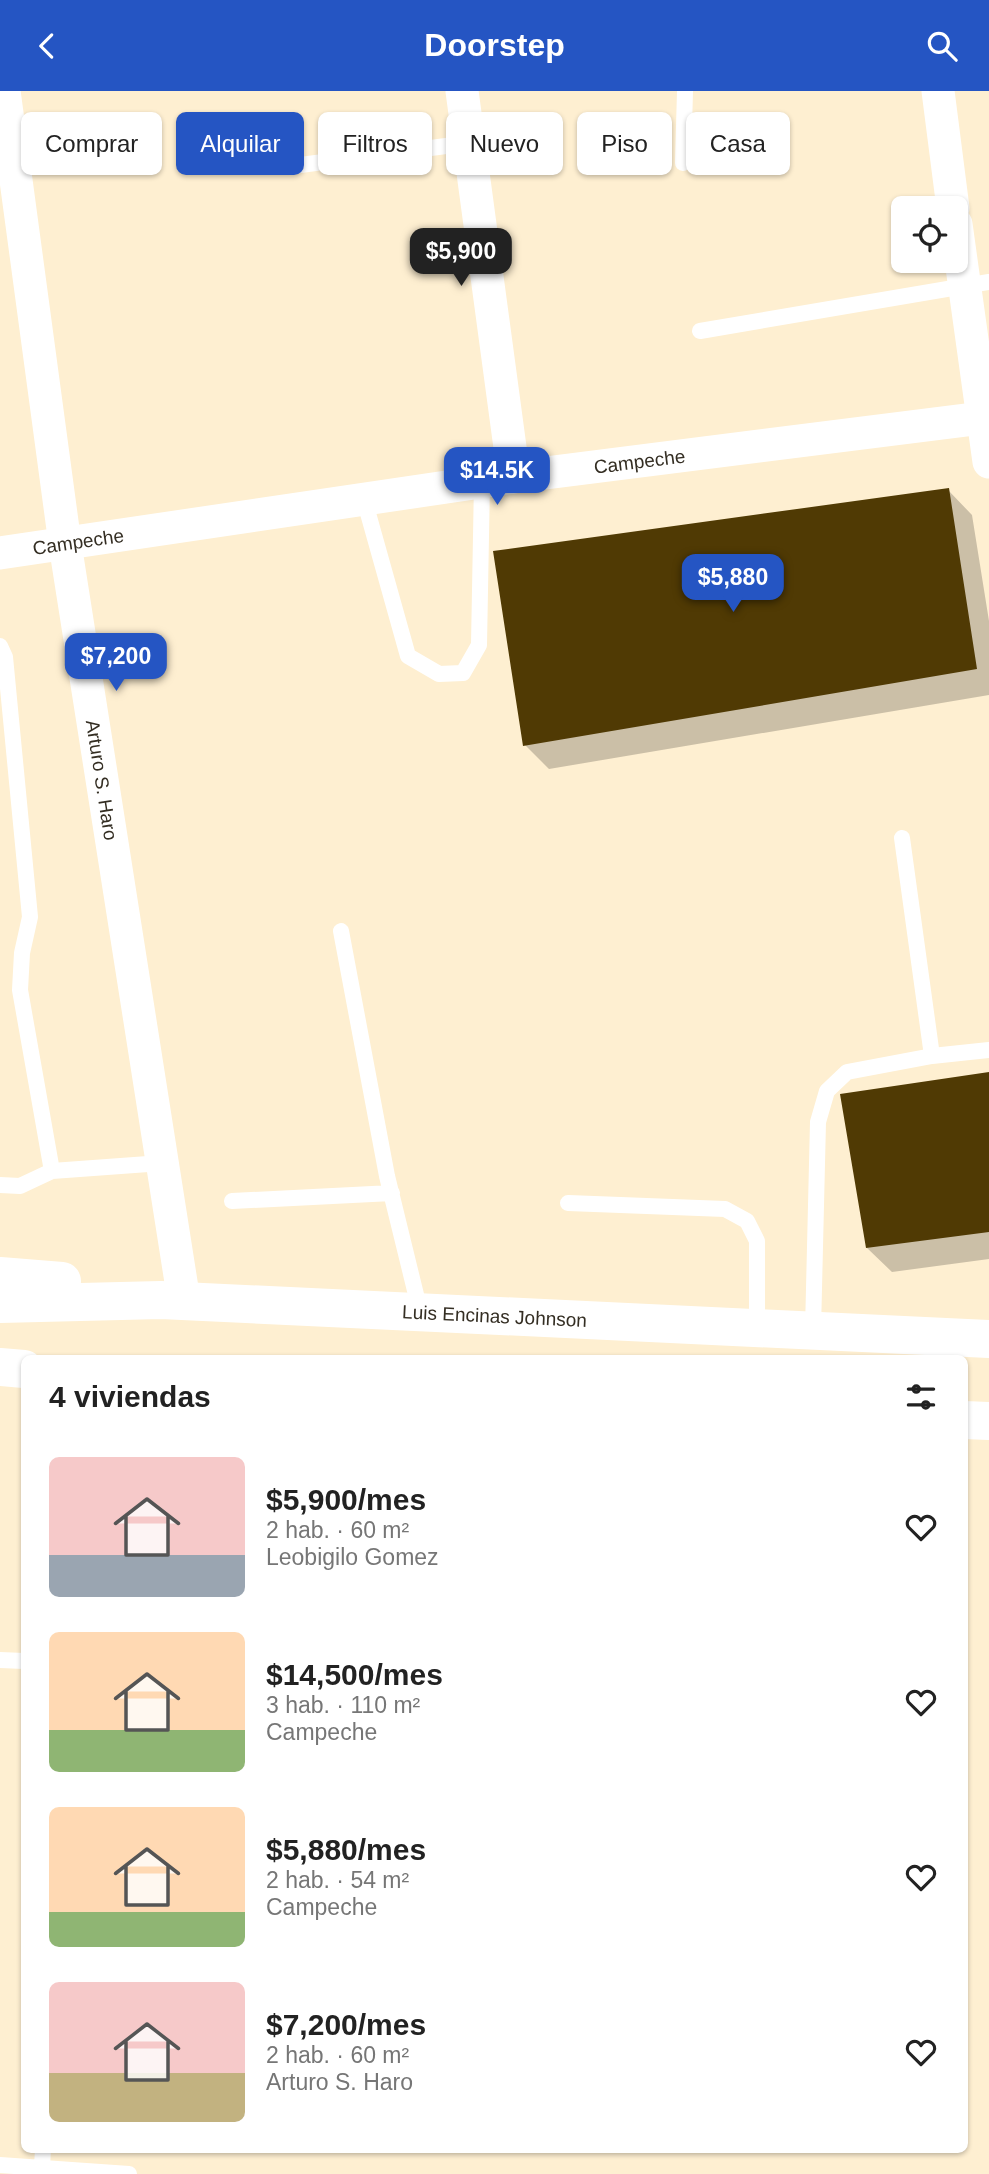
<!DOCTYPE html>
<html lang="es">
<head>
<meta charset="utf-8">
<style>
	body { margin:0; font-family:Helvetica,sans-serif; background:#f2f2f2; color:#222; height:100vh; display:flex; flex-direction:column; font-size:26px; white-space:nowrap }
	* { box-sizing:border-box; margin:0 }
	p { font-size:23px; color:#767676 }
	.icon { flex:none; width:38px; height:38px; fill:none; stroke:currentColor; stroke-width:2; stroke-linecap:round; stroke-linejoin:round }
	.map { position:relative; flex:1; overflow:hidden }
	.drawer { position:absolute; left:21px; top:1264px; width:947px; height:798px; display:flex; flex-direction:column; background:#fff; border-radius:10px; box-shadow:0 2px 5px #0004 }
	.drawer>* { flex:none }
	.guide { position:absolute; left:21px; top:21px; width:948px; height:63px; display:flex; gap:14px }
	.buttons { position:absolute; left:891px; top:105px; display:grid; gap:14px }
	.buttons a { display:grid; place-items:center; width:77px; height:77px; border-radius:10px; background:#fff; box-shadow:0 2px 5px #0004; font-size:35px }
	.price { position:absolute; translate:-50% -60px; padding:0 16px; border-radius:14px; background:#2555c3; color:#fff; font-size:23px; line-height:46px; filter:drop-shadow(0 2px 4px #0008) }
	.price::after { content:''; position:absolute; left:50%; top:42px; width:21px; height:16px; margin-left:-10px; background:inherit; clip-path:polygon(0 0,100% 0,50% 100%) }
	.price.active { background:#222; color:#fff }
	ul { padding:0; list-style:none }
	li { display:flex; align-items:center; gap:21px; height:175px; padding:0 28px }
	li span { display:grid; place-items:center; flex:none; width:196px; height:140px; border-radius:10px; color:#555 }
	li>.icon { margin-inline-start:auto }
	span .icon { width:84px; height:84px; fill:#fffc; stroke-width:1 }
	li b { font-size:30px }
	h2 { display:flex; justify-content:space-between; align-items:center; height:84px; padding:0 28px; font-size:30px }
	.chip { padding:0 24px; border-radius:10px; background:#fff; box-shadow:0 2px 5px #0004; font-size:24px; line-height:63px }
	.chip.active { background:#2555c3; color:#fff }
	header { display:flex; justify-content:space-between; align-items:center; height:91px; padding:0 28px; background:#2555c3; color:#fff; font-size:32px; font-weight:800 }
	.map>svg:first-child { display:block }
</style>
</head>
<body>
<header><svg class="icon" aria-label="back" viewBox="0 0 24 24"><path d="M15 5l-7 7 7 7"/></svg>Doorstep<svg class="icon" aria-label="search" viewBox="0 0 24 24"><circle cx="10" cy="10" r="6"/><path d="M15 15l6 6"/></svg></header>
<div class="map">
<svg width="989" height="2083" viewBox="0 0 989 2083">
	<rect width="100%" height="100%" fill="#feefd1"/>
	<path fill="#0003" d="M 948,399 L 972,424 L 989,530 L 989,604 L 549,678 L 525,654 Z
		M 989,982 L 989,1168 L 892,1181 L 867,1157 Z"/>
	<path fill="#503a04" d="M 949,397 L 977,578 L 523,655 L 493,460 Z
		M 989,981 L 989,1141 L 866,1157 L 840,1003 Z"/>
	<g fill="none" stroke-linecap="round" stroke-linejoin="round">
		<path stroke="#fff" stroke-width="16" d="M 683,72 L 685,0
			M 285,76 L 469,52
			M 700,240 L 989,191
			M 364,408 L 408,565 L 439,583 L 463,582 L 479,554 L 482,391
			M 0,555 L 5,566 L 30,826 L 22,862 L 20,899 L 52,1080
			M 902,747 L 932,965
			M 341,840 L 387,1085 L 420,1220
			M 0,1094 L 20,1095 L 52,1080 L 162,1072
			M 232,1110 L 392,1102
			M 568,1112 L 725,1118 L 747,1130 L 757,1150 L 757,1236
			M 813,1239 L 818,1031 L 827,1000 L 847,981 L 932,965 L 989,959
			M 0,1569 L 24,1570
			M 0,2074 L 129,2083
			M 42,2076 L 43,2058"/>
		<g stroke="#fff" stroke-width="33">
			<path id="s1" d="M 4,0 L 65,453 L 184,1210"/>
			<path d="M 462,0 L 514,386"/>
			<path d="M 938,0 L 953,117"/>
			<path d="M 956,133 L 989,371"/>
			<path id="s2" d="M 0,462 L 514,386 L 989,326"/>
		</g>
		<g stroke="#fff" stroke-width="38">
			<path d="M 0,1185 L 62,1190"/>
			<path id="s3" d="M 0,1213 L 161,1209 L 989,1248"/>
			<path d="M 0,1276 L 24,1278"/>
			<path d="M 964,1329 L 989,1330"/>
		</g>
	</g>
	<g text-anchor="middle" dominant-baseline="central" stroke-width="7" stroke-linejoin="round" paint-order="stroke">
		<g font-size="19" fill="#342e23" stroke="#feefd1">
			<text stroke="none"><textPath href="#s2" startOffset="646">Campeche</textPath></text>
			<text stroke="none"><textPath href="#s2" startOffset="79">Campeche</textPath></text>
			<text stroke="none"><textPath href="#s1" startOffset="696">Arturo S. Haro</textPath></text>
			<text stroke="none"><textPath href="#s3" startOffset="495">Luis Encinas Johnson</textPath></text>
		</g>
	</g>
</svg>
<div class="buttons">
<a><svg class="icon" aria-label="locate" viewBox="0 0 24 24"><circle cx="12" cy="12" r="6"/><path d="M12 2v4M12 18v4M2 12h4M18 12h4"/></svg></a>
</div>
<b class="price active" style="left:461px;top:197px">$5,900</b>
<b class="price" style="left:497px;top:416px">$14.5K</b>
<b class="price" style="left:733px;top:523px">$5,880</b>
<b class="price" style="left:116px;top:602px">$7,200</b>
<div class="guide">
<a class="chip">Comprar</a>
<a class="chip active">Alquilar</a>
<a class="chip">Filtros</a>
<a class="chip">Nuevo</a>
<a class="chip">Piso</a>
<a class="chip">Casa</a>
</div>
<section class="drawer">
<h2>4 viviendas<svg class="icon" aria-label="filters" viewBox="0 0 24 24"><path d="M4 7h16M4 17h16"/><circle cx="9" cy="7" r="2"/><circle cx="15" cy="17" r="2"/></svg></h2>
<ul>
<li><span style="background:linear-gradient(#f6c9c9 70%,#9aa5b1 0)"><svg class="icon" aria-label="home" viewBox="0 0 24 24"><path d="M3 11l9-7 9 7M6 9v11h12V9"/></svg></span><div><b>$5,900/mes</b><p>2 hab. · 60 m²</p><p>Leobigilo Gomez</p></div><svg class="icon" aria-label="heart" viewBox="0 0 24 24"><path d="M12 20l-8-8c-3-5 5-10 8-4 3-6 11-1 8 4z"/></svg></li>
<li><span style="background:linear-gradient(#ffd9b3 70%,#8fb573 0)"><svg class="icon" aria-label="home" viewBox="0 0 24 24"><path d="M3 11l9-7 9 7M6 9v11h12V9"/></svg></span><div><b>$14,500/mes</b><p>3 hab. · 110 m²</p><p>Campeche</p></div><svg class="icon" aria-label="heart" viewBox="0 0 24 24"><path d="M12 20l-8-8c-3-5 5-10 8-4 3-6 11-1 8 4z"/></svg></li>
<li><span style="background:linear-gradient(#ffd9b3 75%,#8fb573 0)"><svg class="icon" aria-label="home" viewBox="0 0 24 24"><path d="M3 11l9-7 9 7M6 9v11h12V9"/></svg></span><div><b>$5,880/mes</b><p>2 hab. · 54 m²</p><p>Campeche</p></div><svg class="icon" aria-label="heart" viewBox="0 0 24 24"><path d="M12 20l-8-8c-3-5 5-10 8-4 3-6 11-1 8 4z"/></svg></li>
<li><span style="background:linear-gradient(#f6c9c9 65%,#c2b280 0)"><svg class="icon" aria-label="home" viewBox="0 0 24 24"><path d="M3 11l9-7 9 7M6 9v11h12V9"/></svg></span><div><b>$7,200/mes</b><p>2 hab. · 60 m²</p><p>Arturo S. Haro</p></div><svg class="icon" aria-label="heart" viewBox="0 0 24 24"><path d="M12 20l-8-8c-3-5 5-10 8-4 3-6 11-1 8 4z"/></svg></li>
</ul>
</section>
</div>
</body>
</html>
